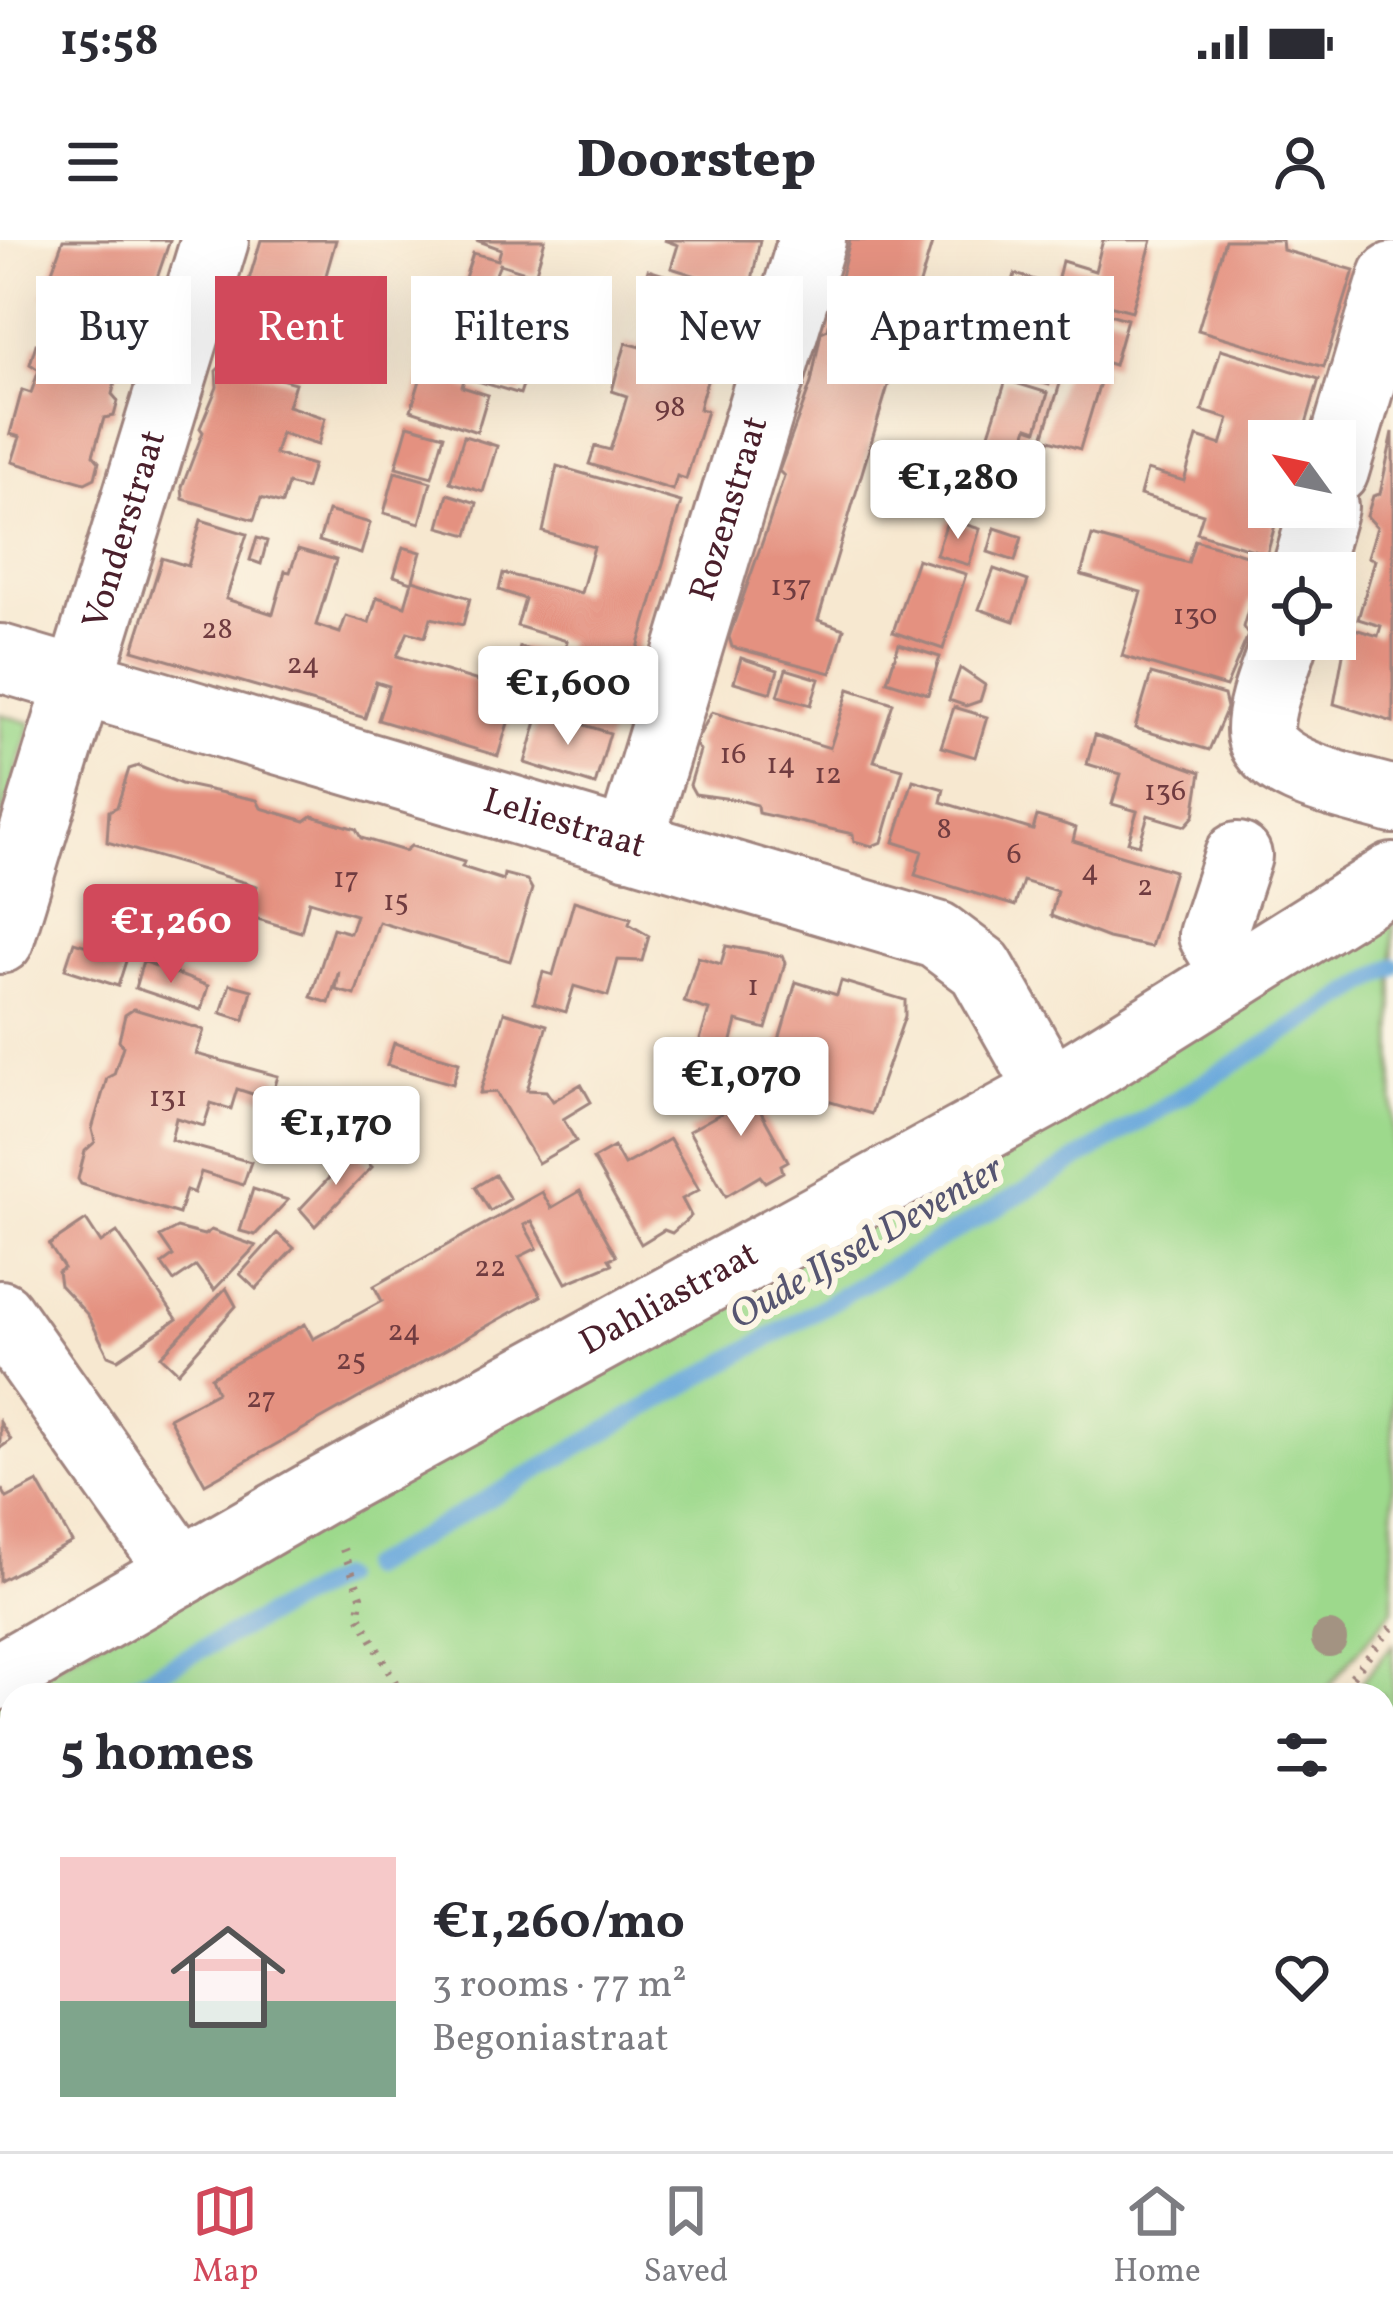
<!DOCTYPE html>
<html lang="en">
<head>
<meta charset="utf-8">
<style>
	body { margin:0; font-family:Vollkorn,serif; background:#f7f7f7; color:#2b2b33; height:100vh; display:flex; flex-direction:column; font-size:45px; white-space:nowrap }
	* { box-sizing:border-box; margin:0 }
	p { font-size:39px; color:#7c7c81 }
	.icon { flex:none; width:66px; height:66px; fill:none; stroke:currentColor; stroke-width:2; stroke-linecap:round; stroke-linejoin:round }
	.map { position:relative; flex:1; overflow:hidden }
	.drawer { position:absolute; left:0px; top:1443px; width:1395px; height:468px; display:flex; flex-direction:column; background:#fff; border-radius:36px 36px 0 0; box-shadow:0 12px 48px #0002 }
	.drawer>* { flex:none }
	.banner { position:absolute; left:36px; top:36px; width:1323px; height:108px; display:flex; gap:24px }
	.needle { width:78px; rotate:303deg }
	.controls { position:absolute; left:1248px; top:180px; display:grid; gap:24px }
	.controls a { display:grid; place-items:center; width:108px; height:108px; border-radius:0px; background:#fff; box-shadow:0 12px 48px #0002; font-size:60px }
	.price { position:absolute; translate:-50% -102px; padding:0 27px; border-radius:12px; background:#fff; color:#222; font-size:39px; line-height:78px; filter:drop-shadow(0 3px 6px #0008) }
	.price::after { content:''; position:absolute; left:50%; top:72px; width:36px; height:27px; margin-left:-18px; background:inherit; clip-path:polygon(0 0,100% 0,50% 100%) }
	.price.selected { background:#d1495b; color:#fff }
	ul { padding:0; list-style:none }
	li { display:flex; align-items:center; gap:36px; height:300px; padding:0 60px }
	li+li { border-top:3px solid #e1e1e2 }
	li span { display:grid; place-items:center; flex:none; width:336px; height:240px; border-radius:0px; color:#555 }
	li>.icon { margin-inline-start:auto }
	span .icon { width:144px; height:144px; fill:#fffc; stroke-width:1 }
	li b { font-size:51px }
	h2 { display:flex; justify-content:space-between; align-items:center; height:144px; padding:0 60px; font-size:51px }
	.chip { padding:0 42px; border-radius:0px; background:#fff; box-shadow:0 12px 48px #0002; font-size:42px; line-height:108px }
	.chip.selected { background:#d1495b; color:#fff }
	.status { display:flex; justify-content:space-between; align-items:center; height:84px; padding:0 60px; background:#fff; direction:ltr }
	.status svg { height:33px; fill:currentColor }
	header { display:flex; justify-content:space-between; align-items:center; height:156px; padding:0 60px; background:#fff; font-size:54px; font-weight:800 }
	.tab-bar { display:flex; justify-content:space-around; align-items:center; height:168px; border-top:3px solid #e1e1e2; background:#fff; font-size:33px; color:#7c7c81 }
	.tab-bar a { display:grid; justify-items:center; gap:6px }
	.tab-bar .selected { color:#d1495b }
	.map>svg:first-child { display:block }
</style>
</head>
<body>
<div class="status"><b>15:58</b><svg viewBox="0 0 49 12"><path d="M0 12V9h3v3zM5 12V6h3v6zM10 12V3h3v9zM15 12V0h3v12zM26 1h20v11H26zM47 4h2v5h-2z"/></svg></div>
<header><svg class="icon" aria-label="menu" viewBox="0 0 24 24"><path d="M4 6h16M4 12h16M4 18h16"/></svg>Doorstep<svg class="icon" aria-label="person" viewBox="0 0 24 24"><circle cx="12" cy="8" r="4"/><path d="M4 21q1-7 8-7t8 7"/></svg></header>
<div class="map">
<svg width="1393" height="1911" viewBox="0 0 1393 1911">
	<rect width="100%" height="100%" fill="#fcf5e5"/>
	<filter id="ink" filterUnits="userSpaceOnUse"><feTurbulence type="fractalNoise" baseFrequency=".00833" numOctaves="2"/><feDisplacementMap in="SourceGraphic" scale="24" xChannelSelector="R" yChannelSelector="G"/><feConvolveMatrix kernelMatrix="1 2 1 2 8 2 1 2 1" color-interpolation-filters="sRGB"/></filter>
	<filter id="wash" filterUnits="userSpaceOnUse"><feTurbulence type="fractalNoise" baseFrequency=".004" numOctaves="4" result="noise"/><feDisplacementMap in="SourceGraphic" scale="48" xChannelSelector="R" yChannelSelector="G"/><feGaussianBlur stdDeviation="2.7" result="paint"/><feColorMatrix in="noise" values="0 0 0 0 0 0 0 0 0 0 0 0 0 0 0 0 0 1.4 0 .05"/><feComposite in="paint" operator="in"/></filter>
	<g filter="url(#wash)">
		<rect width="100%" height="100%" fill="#f7e8d0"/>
		<path fill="#9dd98c" stroke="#747c5c" stroke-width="3" d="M 0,474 L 31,483 L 0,587 Z
			M 1393,665 L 1393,1369 L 1322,1455 L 12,1455 L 12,1899 L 651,1899 L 656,1911 L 0,1911 L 0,1457 Z
			M 1393,1404 L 1393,1492 L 1383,1504 L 1383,1455 L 1351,1455 Z
			M 1393,1770 L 1393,1911 L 1278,1911 L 1288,1899 L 1383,1899 L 1383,1782 Z
			M 903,1899 L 961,1899 L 952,1911 L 893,1911 Z
			M 991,1899 L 1061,1899 L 1051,1911 L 982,1911 Z"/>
		<path fill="#7eb978" stroke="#646c52" stroke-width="3" d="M 651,1899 L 903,1899 L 893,1911 L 656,1911 Z"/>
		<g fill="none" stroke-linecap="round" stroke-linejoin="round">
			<path stroke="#68a7db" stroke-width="18" d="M 367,1328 L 1044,940 L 1393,727
				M 115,1455 L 338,1338
				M 0,1515 L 12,1509"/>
		</g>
		<g id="blocks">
			<path fill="#e49180" d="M 63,0 L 170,0 L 141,85 L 43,56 Z
				M 261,0 L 336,0 L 315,74 L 245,53 Z
				M 476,0 L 545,0 L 535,35 L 500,24 L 483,66 L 488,70 L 473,119 L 442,109 L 473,13 L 498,20 L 501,9 Z
				M 664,0 L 760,0 L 751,45 L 744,51 L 671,28 L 678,5 Z
				M 850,0 L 933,0 L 910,77 L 959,92 L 952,115 L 902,99 L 818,380 L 844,389 L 831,433 L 732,407 L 729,397 L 769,283 L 784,236 L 779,231 L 811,143 L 821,92 L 828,89 Z
				M 1103,0 L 1152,0 L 1132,71 L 1086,59 L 1077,89 L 1005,69 L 1015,34 L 1056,46 L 1062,21 L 1095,31 Z
				M 1225,0 L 1282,0 L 1283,10 L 1354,30 L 1324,127 L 1198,90 Z
				M 648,30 L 734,57 L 730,68 L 739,72 L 718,138 L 709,135 L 702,157 L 699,169 L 707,171 L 686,239 L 677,236 L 673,250 L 589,224 L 595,206 L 610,210 L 619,183 L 627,156 L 612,151 L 617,132 L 626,103 L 641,107 L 657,56 L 642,50 Z
				M 508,34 L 537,43 L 521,92 L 492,82 Z
				M 242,61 L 313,82 L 297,137 L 225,115 L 228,89 L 234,87 Z
				M 1091,69 L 1127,79 L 1114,125 L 1078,114 Z
				M 52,82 L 126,103 L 132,114 L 127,129 L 118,131 L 112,154 L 118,161 L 114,176 L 104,178 L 93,215 L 99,222 L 95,238 L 85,243 L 12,222 L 20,197 L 10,194 L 22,150 L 31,153 L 39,130 L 30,124 L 36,104 L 45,106 Z
				M 1027,84 L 1064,96 L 1049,145 L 1012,134 Z
				M 489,91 L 536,106 L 520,154 L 474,140 Z
				M 1221,109 L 1319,139 L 1301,201 L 1269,201 L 1269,267 L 1280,267 L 1267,314 L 1197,293 L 1203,274 L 1140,255 L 1147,230 L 1184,241 L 1197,197 L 1221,205 L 1229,179 L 1202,171 Z
				M 429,110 L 469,121 L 462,147 L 488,155 L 477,192 L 411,170 Z
				M 1068,118 L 1104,129 L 1080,209 L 1043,198 Z
				M 224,123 L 295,143 L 288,166 L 325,178 L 318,205 L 281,193 L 275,214 L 313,225 L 306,249 L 288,244 L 282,264 L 261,258 L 254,280 L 183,259 L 182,247 L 203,192 L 200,188 L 217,147 L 216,131 Z
				M 1006,140 L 1048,153 L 1037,190 L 1028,187 L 1019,216 L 985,206 Z
				M 408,185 L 444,195 L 432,237 L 396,227 Z
				M 1393,192 L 1393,482 L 1334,464 L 1348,387 L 1378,396 L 1381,386 L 1358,379 L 1375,320 L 1368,317 L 1377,287 L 1367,276 L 1373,256 L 1380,254 Z
				M 464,196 L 497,206 L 483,252 L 450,242 Z
				M 963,222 L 997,232 L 986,268 L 953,258 Z
				M 557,226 L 681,262 L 628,442 L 561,422 L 567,401 L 517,386 L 525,359 L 499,350 L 503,333 L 581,353 L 594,307 L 543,292 Z
				M 395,232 L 431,242 L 420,283 L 384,273 Z
				M 448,254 L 477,263 L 468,295 L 439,287 Z
				M 328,271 L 370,283 L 361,314 L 319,301 Z
				M 948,279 L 980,289 L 969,325 L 936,315 Z
				M 201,280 L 247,294 L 226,359 L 273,374 L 285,331 L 290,332 L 298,309 L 336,320 L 316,385 L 340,393 L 346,376 L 369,383 L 377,357 L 405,366 L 412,342 L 394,336 L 403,307 L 421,312 L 413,340 L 470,358 L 463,385 L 431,378 L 425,397 L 408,392 L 397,416 L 517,453 L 498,516 L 378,480 L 389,446 L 376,442 L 365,478 L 133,410 L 162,318 L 188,326 Z
				M 995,288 L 1022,297 L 1015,321 L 988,312 Z
				M 1092,296 L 1188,323 L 1195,300 L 1263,320 L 1267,330 L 1258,358 L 1251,360 L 1243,387 L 1248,395 L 1226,447 L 1122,416 L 1141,352 L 1081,335 Z
				M 257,298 L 267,301 L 261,324 L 250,320 Z
				M 917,319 L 966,334 L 943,409 L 893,392 Z
				M 994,329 L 1028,341 L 1014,381 L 979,369 Z
				M 899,404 L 940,417 L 928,454 L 887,441 Z
				M 520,407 L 561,420 L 550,456 L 528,449 L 530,440 L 512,435 Z
				M 741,418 L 778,430 L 771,453 L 734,442 Z
				M 960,428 L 985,445 L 980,461 L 966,466 L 949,460 Z
				M 786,429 L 819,439 L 811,465 L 778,456 Z
				M 1151,434 L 1224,455 L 1227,468 L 1209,510 L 1135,488 Z
				M 849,449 L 893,463 L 874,521 L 903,529 L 882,602 L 872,606 L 854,601 L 853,594 L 758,573 L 757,565 L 739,560 L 695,554 L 690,545 L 700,511 L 695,503 L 712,472 L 830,508 Z
				M 954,467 L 987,477 L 975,517 L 941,507 Z
				M 540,471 L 610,493 L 595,545 L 525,523 Z
				M 1095,495 L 1201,532 L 1194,576 L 1185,586 L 1148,575 L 1139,605 L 1128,602 L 1137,571 L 1112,564 L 1121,534 L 1087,524 Z
				M 138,526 L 181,544 L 257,560 L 261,568 L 305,581 L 312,576 L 356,589 L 361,598 L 405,611 L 411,606 L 464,622 L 462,627 L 503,640 L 504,634 L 527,640 L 532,649 L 510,721 L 379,682 L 355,755 L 336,750 L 339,731 L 329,763 L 311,757 L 333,688 L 350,693 L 356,675 L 309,661 L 301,692 L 248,676 L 257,646 L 107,602 L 109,571 L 117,567 L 129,529 Z
				M 913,540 L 944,549 L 941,562 L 1033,590 L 1037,576 L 1061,583 L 1076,588 L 1073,601 L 1174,631 L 1151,707 L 1108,698 L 1051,676 L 1057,651 L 1023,641 L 1015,666 L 915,635 L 922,611 L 894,602 Z
				M 574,661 L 631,678 L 629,684 L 649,696 L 642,721 L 618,720 L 608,756 L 574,746 L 566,772 L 534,763 L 543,732 L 553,735 Z
				M 108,684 L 135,693 L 118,746 L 65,729 L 74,702 L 100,710 Z
				M 726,706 L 782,716 L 785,723 L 766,789 L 737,781 L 729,812 L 699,803 L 709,770 L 684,762 L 698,717 L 721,724 Z
				M 143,721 L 208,746 L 201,770 L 135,748 Z
				M 841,741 L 905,760 L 905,776 L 871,874 L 807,855 L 814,829 L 774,817 L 796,742 L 837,755 Z
				M 230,744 L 252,750 L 244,780 L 221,773 Z
				M 134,769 L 204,790 L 196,814 L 278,836 L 271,860 L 237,849 L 231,869 L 211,863 L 204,886 L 176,878 L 171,900 L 251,922 L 243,945 L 201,932 L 194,953 L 186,950 L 179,974 L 81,944 L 78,939 L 85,911 L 95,902 L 92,889 L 107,838 L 114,834 L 123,806 L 119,800 L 125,775 Z
				M 504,772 L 547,785 L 527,850 L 546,851 L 553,861 L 581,844 L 591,862 L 563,879 L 576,901 L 538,923 L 496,852 L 480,853 Z
				M 394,803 L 459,822 L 453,844 L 387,825 Z
				M 765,832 L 768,859 L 757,865 L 788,921 L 781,925 L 783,932 L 765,942 L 760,936 L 726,956 L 689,891 L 745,860 L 732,836 Z
				M 334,879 L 363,887 L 344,907 L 327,903 Z
				M 670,899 L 699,950 L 682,959 L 691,976 L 672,993 L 664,990 L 641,1004 L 593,919 L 614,907 L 624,925 Z
				M 355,910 L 372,927 L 315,986 L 300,969 Z
				M 495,935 L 510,959 L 490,971 L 475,947 Z
				M 253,949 L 288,960 L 255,995 L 240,991 Z
				M 580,951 L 616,1016 L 609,1019 L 612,1024 L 566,1043 L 532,981 L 524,985 L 537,1008 L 519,1017 L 541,1056 L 205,1244 L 169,1178 L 217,1152 L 211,1137 L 305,1084 L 313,1099 L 382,1061 L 374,1046 L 542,952 L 551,968 Z
				M 86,980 L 101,1003 L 117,992 L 177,1079 L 118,1119 L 108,1115 L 88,1075 L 60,1045 L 58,1032 L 64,1028 L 49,1005 Z
				M 177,988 L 204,995 L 211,990 L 256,1006 L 214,1050 L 196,1026 L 174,1041 L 162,1024 L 173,1016 L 160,997 Z
				M 277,993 L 294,1008 L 256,1049 L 240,1034 Z
				M 226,1048 L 236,1066 L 178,1132 L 161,1116 Z
				M 0,1182 L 11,1200 L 0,1208 Z
				M 38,1242 L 72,1302 L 0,1341 L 0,1246 L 7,1258 Z"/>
		</g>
	</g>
	<g filter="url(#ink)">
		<use href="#blocks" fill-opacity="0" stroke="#a0847e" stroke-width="3"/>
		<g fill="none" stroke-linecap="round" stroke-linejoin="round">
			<defs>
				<g id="minor">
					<path d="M 1335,231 L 1393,36"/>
					<path d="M 1305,333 L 1324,267"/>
					<path d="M 1285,399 C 1277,427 1260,461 1260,490 C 1260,533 1359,549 1393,560"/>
					<path id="s1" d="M 0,418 L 937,695 L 981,728 L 1051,851"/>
					<path id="s2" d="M 629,605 L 812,0"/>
					<path id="s3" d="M 0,700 L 215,0"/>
					<path d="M 1236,735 L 1212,695 L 1238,616"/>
					<path d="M 0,1074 L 182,1332"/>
					<path id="s4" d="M 0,1436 L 321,1251 L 1051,851 L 1393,637"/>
				</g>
				<path id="major" d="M 1383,1540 L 1393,1528
					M 1383,1674 L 1393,1661
					M 1080,1911 L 1090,1899
					M 1189,1911 L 1199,1899"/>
			</defs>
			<use href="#minor" stroke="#a0847e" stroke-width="72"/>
			<use href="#major" stroke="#a0847e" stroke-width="72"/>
			<path stroke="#a0847e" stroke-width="8" stroke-dasharray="3 9" stroke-linecap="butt" d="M 343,1309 L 361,1356 L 359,1376 L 402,1455
				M 1337,1455 L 1393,1386
				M 1383,1765 L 1393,1753
				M 633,1899 L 639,1911
				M 966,1911 L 975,1899
				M 1264,1911 L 1274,1899"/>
			<use href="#minor" stroke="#fff" stroke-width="66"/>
			<use href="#major" stroke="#fff" stroke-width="66"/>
		</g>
		<circle fill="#a39382" cx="1329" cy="1399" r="18"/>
	</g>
	<g text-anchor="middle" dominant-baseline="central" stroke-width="12" stroke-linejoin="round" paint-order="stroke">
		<g font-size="30" fill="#703c40">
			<text x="670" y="168">98</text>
			<text x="791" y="347">137</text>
			<text x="1195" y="376">130</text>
			<text x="217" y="390">28</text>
			<text x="303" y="425">24</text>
			<text x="733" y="515">16</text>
			<text x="781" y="525">14</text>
			<text x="828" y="535">12</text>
			<text x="1165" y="552">136</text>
			<text x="944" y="590">8</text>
			<text x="1014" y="615">6</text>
			<text x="1090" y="632">4</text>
			<text x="346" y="639">17</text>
			<text x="1145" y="647">2</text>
			<text x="396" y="662">15</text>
			<text x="753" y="747">1</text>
			<text x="168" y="858">131</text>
			<text x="490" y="1028">22</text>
			<text x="404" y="1092">24</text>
			<text x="351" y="1121">25</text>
			<text x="261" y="1159">27</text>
		</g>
		<g font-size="36" fill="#4a1f2b" stroke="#fcf5e5">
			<text stroke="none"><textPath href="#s2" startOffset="351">Rozenstraat</textPath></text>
			<text stroke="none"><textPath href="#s3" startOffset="429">Vonderstraat</textPath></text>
			<text stroke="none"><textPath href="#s1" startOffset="588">Leliestraat</textPath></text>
			<text stroke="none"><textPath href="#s4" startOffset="768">Dahliastraat</textPath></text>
		</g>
		<g font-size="39" font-style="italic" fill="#565571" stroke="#fcf5e5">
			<text transform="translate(867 1004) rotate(-30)">Oude IJssel Deventer</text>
		</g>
	</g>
</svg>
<div class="controls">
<a><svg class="needle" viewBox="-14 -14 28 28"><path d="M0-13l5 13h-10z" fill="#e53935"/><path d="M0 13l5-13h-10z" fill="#7c7c81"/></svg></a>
<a><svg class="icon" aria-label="locate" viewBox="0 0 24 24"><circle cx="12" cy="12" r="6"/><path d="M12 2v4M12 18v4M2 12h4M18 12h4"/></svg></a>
</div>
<b class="price" style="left:958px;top:302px">€1,280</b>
<b class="price" style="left:568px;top:508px">€1,600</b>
<b class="price selected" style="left:171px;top:746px">€1,260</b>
<b class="price" style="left:741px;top:899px">€1,070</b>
<b class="price" style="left:336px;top:948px">€1,170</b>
<div class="banner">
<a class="chip">Buy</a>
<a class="chip selected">Rent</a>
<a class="chip">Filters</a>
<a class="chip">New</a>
<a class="chip">Apartment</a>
</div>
<section class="drawer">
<h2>5 homes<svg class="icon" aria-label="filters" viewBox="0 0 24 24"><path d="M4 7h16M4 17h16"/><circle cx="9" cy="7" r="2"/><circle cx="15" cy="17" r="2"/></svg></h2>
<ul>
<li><span style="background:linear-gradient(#f6c9c9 60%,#7fa58c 0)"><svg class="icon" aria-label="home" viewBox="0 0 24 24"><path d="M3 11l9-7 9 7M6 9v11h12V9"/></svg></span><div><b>€1,260/mo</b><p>3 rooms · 77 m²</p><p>Begoniastraat</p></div><svg class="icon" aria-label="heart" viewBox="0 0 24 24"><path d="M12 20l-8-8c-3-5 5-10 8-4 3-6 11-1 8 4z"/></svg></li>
</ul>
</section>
</div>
<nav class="tab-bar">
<a class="selected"><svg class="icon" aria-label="map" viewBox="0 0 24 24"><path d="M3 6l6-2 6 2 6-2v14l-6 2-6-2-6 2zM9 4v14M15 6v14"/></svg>Map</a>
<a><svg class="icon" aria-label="saved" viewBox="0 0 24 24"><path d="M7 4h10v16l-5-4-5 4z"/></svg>Saved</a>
<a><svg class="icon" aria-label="home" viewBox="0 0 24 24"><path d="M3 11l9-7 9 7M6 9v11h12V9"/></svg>Home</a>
</nav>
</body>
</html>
